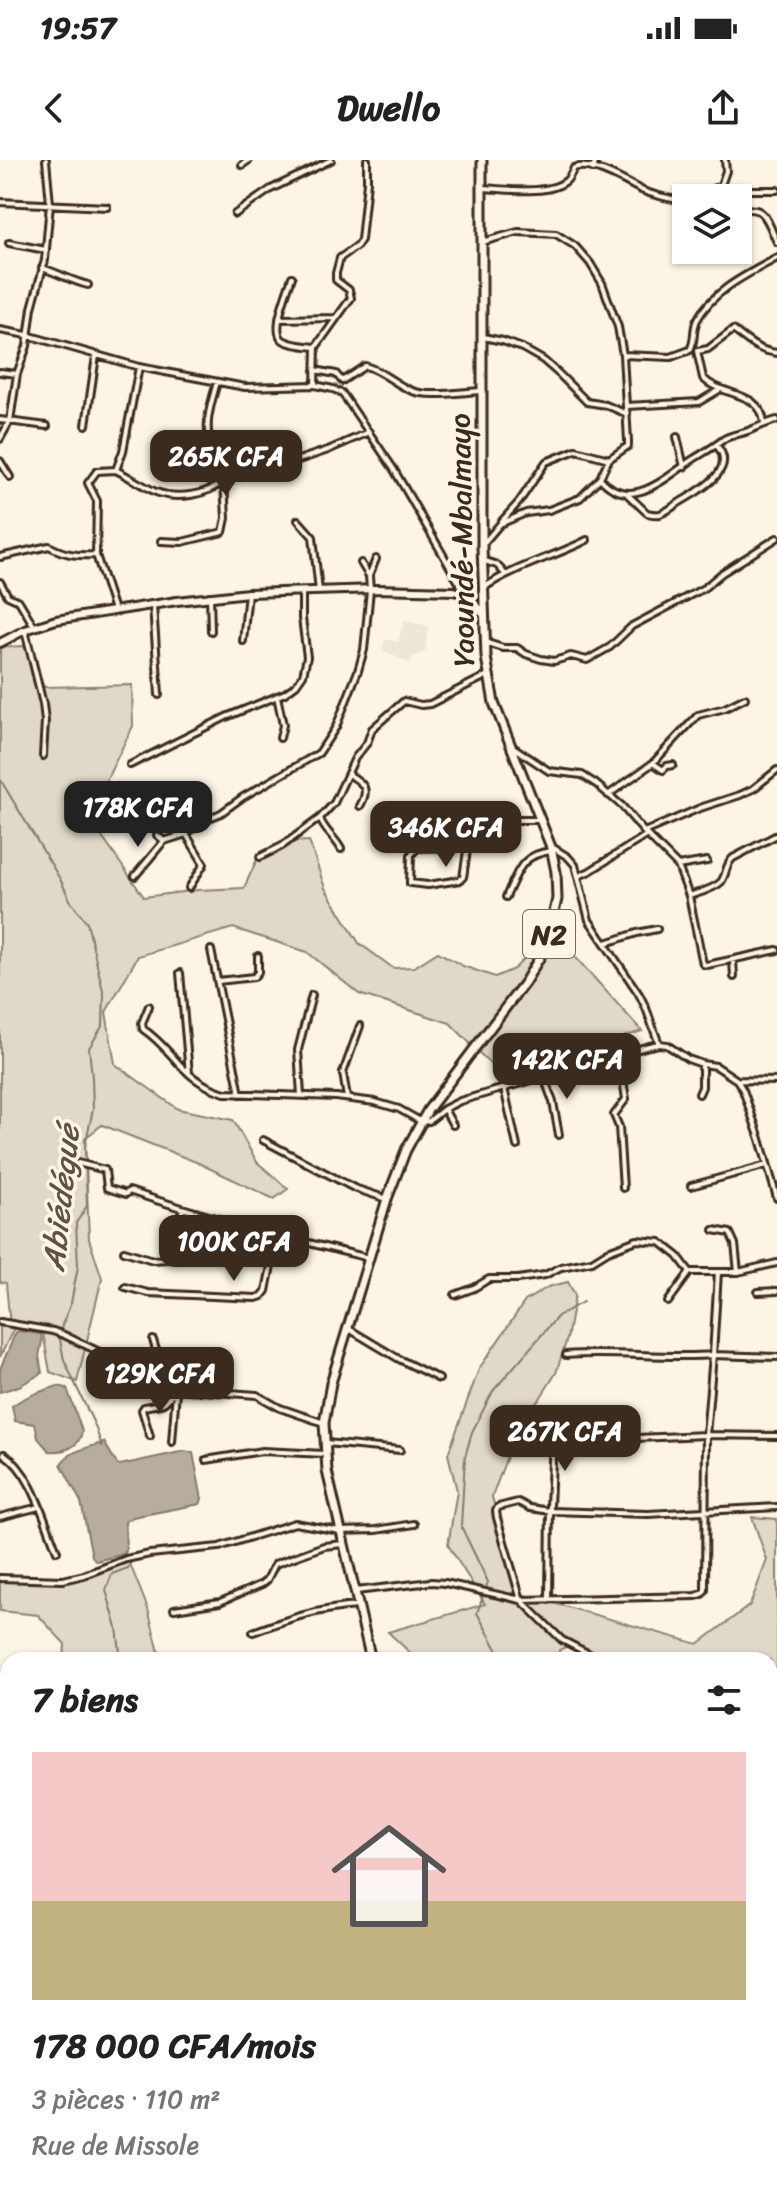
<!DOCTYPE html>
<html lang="fr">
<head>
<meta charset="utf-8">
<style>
	body { margin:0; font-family:Sriracha,sans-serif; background:#f6f6f6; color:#222; height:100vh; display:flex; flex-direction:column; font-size:30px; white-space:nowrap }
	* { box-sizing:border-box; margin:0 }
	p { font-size:26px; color:#767676 }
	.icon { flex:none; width:44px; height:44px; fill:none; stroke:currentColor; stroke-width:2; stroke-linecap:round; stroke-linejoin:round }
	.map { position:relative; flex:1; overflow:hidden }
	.details { position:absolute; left:0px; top:1492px; width:778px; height:538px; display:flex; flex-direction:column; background:#fff; border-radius:24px 24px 0 0; box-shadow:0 2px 6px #0004 }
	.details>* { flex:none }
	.tools { position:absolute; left:672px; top:24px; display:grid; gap:16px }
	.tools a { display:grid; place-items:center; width:80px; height:80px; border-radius:0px; background:#fff; box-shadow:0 2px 6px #0004; font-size:40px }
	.price { position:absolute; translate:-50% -68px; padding:0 18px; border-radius:16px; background:#3b2a1e; color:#fff; font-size:26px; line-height:52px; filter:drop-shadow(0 2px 4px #0008) }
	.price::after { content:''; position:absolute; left:50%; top:48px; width:24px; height:18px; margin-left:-12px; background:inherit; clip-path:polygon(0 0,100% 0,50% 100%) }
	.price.on { background:#222; color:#fff }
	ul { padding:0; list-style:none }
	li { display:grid; align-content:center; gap:16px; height:424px; padding:0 32px }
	li span { display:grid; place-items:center; height:248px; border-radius:0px; color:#555 }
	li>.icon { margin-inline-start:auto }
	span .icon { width:144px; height:144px; fill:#fffc; stroke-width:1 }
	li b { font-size:34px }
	h2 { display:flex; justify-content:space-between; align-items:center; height:96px; padding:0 32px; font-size:34px }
	.status { display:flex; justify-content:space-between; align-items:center; height:56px; padding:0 40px; background:#fff; direction:ltr }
	.status svg { height:22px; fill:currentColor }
	header { display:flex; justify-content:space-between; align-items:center; height:104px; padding:0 32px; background:#fff; font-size:36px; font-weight:700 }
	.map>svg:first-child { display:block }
</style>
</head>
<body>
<div class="status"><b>19:57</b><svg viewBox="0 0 49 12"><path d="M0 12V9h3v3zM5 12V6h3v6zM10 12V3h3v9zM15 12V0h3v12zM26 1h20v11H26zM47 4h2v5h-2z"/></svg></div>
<header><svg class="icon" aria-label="back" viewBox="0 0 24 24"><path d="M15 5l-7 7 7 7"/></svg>Dwello<svg class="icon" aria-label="share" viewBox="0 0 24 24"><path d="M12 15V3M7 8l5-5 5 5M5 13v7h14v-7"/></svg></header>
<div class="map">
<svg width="777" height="2029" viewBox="0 0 777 2029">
	<rect width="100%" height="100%" fill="#fcf5e5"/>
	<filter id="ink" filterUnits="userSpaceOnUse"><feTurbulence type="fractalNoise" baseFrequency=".0125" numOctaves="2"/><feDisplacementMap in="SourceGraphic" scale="16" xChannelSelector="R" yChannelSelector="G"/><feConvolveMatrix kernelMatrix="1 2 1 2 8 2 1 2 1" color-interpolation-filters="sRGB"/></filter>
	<g filter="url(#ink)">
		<path fill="#eee6d6" d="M 404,460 L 428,466 L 425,492 L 414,496 L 409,503 L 382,490 L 385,479 L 398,482 Z"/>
		<path fill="#e0d8c8" stroke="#8e8173" stroke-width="2" d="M 24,486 L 44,527 L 132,525 L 133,566 L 88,657 L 144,737 L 198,730 L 244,728 L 258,697 L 291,682 L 309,681 L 325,728 L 359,783 L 393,808 L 414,807 L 438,792 L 463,806 L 495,817 L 514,809 L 540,783 L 568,789 L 642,871 L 503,917 L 450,863 L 359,834 L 307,792 L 233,768 L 138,796 L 106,852 L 115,904 L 178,949 L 233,960 L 257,1002 L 288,1029 L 274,1039 L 196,1002 L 102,965 L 85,978 L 89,1079 L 102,1118 L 77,1222 L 50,1212 L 43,1173 L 14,1168 L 0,1197 L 0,1166 L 10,1167 L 6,1123 L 0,1122 L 0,487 Z
			M 568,1122 L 575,1135 L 567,1179 L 556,1213 L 539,1240 L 520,1261 L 492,1337 L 521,1434 L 698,1484 L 750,1445 L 767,1400 L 752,1357 L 777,1359 L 777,1509 L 770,1510 L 770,1500 L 604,1500 L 575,1483 L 559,1490 L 560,1500 L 418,1500 L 388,1472 L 485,1444 L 448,1385 L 457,1331 L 448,1294 L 479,1209 L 525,1141 L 548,1127 Z
			M 128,1399 L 148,1449 L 161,1500 L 64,1500 L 65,1484 L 38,1455 L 0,1451 L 0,1418 L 63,1420 Z
			M 8,1775 L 8,1892 L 0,1893 L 0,1787 Z
			M 300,2022 L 370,2024 L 376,2022 L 418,2022 L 424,2029 L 300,2029 Z"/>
		<path fill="#b7ad9e" stroke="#85796b" stroke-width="2" d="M 20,1171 L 41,1174 L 42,1181 L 39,1196 L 42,1213 L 19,1226 L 0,1232 L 0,1209 L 16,1172 Z
			M 58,1226 L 67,1228 L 82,1271 C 80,1288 64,1292 49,1291 L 38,1278 L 35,1264 L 15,1261 L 12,1246 C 25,1236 42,1231 58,1226 Z
			M 104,1282 L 117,1304 L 120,1305 L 185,1291 L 193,1293 L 202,1339 L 200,1344 L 133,1357 L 125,1362 L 126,1391 L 124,1394 L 96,1401 L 92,1396 L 81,1342 L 61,1304 C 69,1290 90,1288 104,1282 Z"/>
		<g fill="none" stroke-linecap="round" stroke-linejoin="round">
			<path stroke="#85796b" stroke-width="2" d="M 0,619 L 60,719 L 71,742 L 87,762 L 104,835 L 103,865 L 89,888 L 92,917 L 93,949 L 85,986 L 87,1046 L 76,1063 L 78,1106 L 71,1143 L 62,1165 L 60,1180 L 64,1200 L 95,1266 L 102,1286
				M 124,1392 L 130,1404 L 128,1408 L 112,1414 L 106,1430 L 117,1468 L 120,1492 L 132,1500
				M 503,1500 L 477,1453 L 488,1422 L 461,1366 L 465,1297 L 472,1272 L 493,1231 L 558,1156 L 583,1142
				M 770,1630 L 777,1632
				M 0,1808 L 8,1806"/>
			<defs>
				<path id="minor" d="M 242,5 L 249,0
					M 593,9 L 596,0
					M 482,28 C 504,29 550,36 567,20 C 569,18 573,10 574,8 C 593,2 624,21 641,30 C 652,35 675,40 686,41
					M 720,28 L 726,11 L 725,0
					M 722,30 L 732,38
					M 723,30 L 777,30
					M 695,38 L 715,28 L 720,28
					M 0,42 L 107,47
					M 738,44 C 745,51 747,48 756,50 C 767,52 772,73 777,82
					M 235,54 L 271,29 L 331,0
					M 482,82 L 518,72 L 556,74 L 575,86 L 590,103 L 602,123 L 618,167 L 623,195 L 628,281 L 628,286 L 609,299 L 600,318 L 580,338 L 549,350 L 526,353 L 500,364 L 483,384
					M 9,83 L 46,90
					M 42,108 C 58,113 72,121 88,125
					M 292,117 C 288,130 270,171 283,180 C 291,185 306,186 316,187
					M 279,159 L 336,158
					M 0,170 L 27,175 L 139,207 L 245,227 L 315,225 L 333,229 L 342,233 L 393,308 L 465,433
					M 483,177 L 503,181 L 522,188 L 543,200 L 559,214 L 587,242 L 606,245 L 627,254
					M 697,191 L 703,218 C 721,237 761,230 764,263
					M 698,191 L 708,189 L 733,170 C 750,182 756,190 777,193
					M 623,195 L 671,197 L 690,190 C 696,180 692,170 697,160 C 713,130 748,114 777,98
					M 315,210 L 336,214 L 342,221
					M 0,212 L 17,214
					M 342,221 L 365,206 C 381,210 395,224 410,230 C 427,238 461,232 480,231
					M 315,225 L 316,187 L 351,138 L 349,130 L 336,120 L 336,113 L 340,98 L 357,86 L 361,80 L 367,22 L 367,0
					M 627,246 L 699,242 L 719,230
					M 0,260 L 47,266
					M 86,265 L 96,196
					M 677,277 L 684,307
					M 0,279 L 10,261 L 17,214 L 27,186 L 32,148 L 45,100 L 50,44 L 46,0
					M 224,300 L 245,302 L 256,309 L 275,308 L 328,290 L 369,272
					M 0,301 L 10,317
					M 116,310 C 129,317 143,326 156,332 C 178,340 207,335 224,321 C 226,298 222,303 212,286 C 202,267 212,241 217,222
					M 600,318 C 630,353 665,318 692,300 C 703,293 714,287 724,279 C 731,275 740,274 748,271 C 758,267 766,263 777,260
					M 626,333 L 647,353 C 652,354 655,355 660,354 C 667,352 675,345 682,341 C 699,331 738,310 717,286
					M 298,360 L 313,377 L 319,431
					M 501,362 L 519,342 L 546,302 L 576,290 L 609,299
					M 161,381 L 182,382 L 223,372 L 226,358 L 224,321
					M 0,397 L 49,386 C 65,395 77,396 96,395
					M 482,400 L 497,405 L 505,414
					M 361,403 L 369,416
					M 0,422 L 8,436 L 19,441 L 34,466
					M 485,427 C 516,406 554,397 587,380
					M 210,436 L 211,471
					M 153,445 L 159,535
					M 114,450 L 96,395 L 97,341 L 88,323 L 97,311 L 116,310 L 123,291 L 139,207
					M 25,470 L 43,544 L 45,561 L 43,596
					M 243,481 L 248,433
					M 487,483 L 503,488 L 517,488 L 526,494 L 541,499 L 554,501 L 571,496 L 587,500 L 610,487 L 632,466 L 704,428 L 722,413 L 777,378
					M 277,536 L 283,565 L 280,578
					M 513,587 L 549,611 L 582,615 L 596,624 L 622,646 L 644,672 L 678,706 L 689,736 L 703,804 L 707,805 L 777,790
					M 653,603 L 698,555 L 725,548 L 745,538
					M 130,605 L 226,557 L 285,533 L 296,525 L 303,515 L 307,497 L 302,458 L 302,431
					M 348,614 C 364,623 370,629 360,646
					M 608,635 L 653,603 L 663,610 L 667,606 L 673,605
					M 644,672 L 700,648 L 740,635 L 753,629 L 777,610
					M 186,674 L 204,704 L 189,728
					M 157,675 L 164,681 L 186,674 L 205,660 L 221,653 L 243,637 L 319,593 L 336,567 L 358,511 L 364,490 L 370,430 L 369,416 L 376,399
					M 469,687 L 417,688 L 411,695 L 410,723 L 428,725 L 460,720 L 463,717 C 466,702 468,669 477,660 L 538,660
					M 552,687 L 568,697 L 575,705 L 589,760 L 639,834 L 646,848 L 659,884
					M 341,689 C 335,677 323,670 320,658 L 334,643 L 355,598 L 367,583 L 372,569 L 404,541 L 421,545 L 430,544 L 488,515
					M 260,697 L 282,686 L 320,658
					M 678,706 L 707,701
					M 135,716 L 164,681
					M 579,716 L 590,711 L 647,675
					M 689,736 C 698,733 714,729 721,722 C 727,714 725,705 733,698 L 777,675
					M 506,737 C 518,711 521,694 552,691
					M 606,783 L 637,773 L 657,769
					M 211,790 L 240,934
					M 733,800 L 734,817
					M 180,813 L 189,913
					M 218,821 L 254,817 L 258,812 L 258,796
					M 149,846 L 142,863 L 143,869 C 177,892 179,919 225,933 L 336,937 L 375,942 L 399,949 L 422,962 L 429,961 L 444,949 L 460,941 L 649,886 L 659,884 L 667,885 L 688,899 L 702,904 L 716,906 L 737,920 L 743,930 L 760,979 L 777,1038
					M 619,896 L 626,939 L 614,955 L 619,967 L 623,1028
					M 544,917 L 553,942 L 559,975
					M 737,920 L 777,921
					M 504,928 L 517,986
					M 699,934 L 702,927 L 702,904
					M 301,935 L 298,890 L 312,835
					M 347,938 L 343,913 L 360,866
					M 444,949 L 453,965
					M 263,980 L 354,1028 L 387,1039
					M 78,1003 L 105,1010 L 107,1028 L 126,1034 L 129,1031 C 208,1058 288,1078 369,1098
					M 691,1026 L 767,1005
					M 714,1070 L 730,1073 L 735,1084 L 738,1112
					M 124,1091 L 153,1100 L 168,1099 L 177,1064 L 183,1049
					M 125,1127 L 148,1133 L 256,1138 L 262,1136 L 266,1131 L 277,1076
					M 758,1132 L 777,1131
					M 455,1135 L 474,1128 L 489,1119 L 518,1119 L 545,1115 L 561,1107 L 592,1101 L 608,1091 L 637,1080 L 660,1082 L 678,1096 L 690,1112 L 738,1112 L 777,1103
					M 668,1142 L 690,1112
					M 0,1162 L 53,1171 L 64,1175 L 108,1196 L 158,1225 L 174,1229 L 257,1235 L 280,1248 L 324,1263
					M 349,1169 L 399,1199 L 439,1219
					M 153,1180 L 167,1227
					M 566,1195 C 615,1191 664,1199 713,1195 L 718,1112
					M 212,1231 L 214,1204 L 218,1195
					M 502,1270 L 535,1271 L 556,1276 L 637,1278 L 706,1275 L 777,1276
					M 150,1276 L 142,1250 L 144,1247 C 166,1242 160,1249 176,1229
					M 172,1282 L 176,1231
					M 326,1283 L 400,1290
					M 4,1294 C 32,1312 44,1360 57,1391
					M 206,1300 L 262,1291 L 325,1294
					M 0,1357 L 39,1347
					M 0,1418 L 63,1420 L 84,1415 L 126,1399 L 150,1394 L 219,1387 L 295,1363 L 340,1371 L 376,1370 L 414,1364
					M 356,1431 L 431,1422 L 445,1423 L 521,1440 L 696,1436 L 702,1434 L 705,1430 L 706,1275 L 713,1195 L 777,1197
					M 549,1440 L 550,1347 L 553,1276
					M 174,1449 L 220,1442 L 262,1424 L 267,1420 L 275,1404 L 324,1386 L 343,1384
					M 253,1472 C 291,1458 317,1449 358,1446
					M 601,1500 L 562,1480 L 521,1440 L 497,1358 L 496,1351 L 498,1347 L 518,1342 L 530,1348 L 550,1351 L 648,1354 L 777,1347
					M 770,1546 L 773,1546
					M 0,1560 L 8,1562
					M 770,1656 L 774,1651 L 777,1651
					M 0,1678 L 8,1682
					M 770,1729 L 777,1721
					M 0,1761 L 8,1761
					M 770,1784 L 777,1793
					M 770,1858 L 777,1867
					M 770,1879 L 777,1871
					M 0,2009 L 8,2001
					M 33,2029 L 36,2022
					M 257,2029 L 286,2022
					M 338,2029 L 355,2022
					M 618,2029 L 623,2022
					M 753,2029 L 754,2022"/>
				<path id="tertiary" d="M 0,483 L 25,470 L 56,460 L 177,441 L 248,433 L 377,429 L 454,431 L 467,435 L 483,454"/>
				<path id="trunk" d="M 371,1500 L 327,1311 L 324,1263 L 331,1223 L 387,1039 L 406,990 L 428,950 L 525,822 L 541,795 L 550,770 L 557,739 L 556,712 L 551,687 L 494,543 L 486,497 L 482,386 L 482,0
					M 286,2022 L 288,2029"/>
			</defs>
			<use href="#minor" stroke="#3b2a1e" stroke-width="10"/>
			<use href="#tertiary" stroke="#3b2a1e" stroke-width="12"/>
			<use href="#trunk" stroke="#3b2a1e" stroke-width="13"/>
			<use href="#minor" stroke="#fcf5e5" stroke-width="4"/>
			<use href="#tertiary" stroke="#fcf5e5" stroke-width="6"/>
			<use href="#trunk" stroke="#fcf5e5" stroke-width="7"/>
		</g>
	</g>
	<g text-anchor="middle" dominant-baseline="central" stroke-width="7" stroke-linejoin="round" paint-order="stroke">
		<rect fill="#fcf5e5" stroke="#75675a" stroke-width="2" x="523" y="750" width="52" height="48" rx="6"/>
		<g font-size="28" font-weight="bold" fill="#3b2a1e">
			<text x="549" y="774">N2</text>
		</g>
		<g font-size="30" fill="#3b2a1e" stroke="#fcf5e5">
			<text transform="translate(462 380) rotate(-91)">Yaoundé-Mbalmayo</text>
		</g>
		<g font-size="32" font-style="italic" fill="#605144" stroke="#fcf5e5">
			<text transform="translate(61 1038) rotate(-84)">Abiédégué</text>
		</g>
	</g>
</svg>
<div class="tools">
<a><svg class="icon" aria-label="layers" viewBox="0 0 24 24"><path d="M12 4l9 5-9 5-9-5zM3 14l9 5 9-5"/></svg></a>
</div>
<b class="price" style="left:226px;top:338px">265K CFA</b>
<b class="price on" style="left:138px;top:689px">178K CFA</b>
<b class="price" style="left:446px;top:709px">346K CFA</b>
<b class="price" style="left:567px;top:941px">142K CFA</b>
<b class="price" style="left:234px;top:1123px">100K CFA</b>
<b class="price" style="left:160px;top:1255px">129K CFA</b>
<b class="price" style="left:565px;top:1313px">267K CFA</b>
<section class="details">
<h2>7 biens<svg class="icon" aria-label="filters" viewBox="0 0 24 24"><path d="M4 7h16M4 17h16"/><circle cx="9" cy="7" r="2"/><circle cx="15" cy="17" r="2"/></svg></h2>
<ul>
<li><span style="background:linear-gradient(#f6c9c9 60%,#c2b280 0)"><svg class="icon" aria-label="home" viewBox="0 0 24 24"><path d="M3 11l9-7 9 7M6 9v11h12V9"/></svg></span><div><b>178 000 CFA/mois</b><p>3 pièces · 110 m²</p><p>Rue de Missole</p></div></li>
</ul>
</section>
</div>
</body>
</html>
